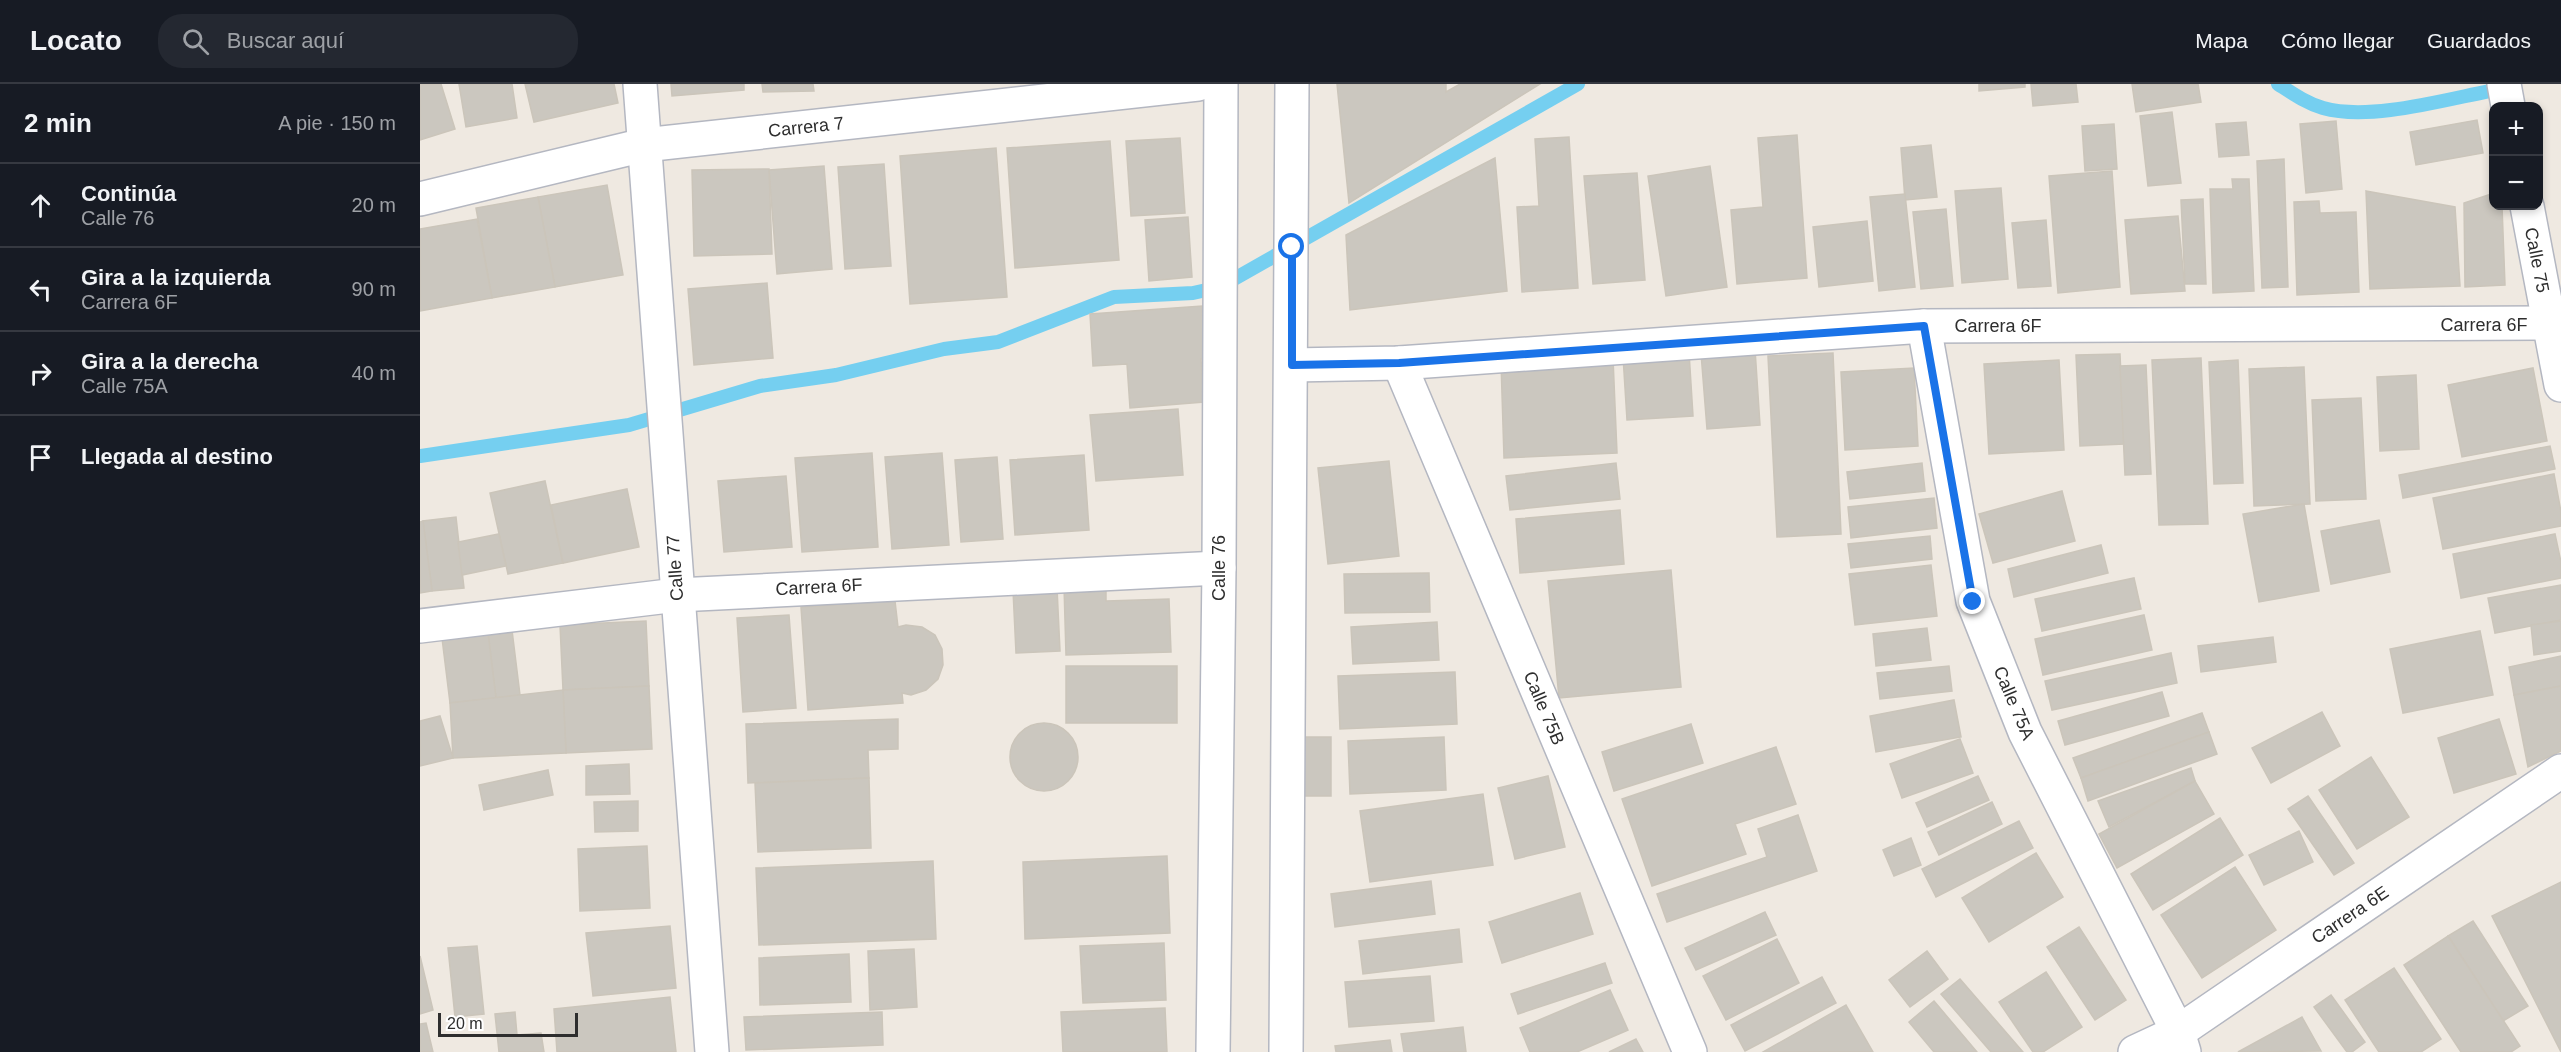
<!DOCTYPE html>
<html lang="es">
<head>
<meta charset="utf-8">
<style>
  body { margin:0; font-family:Helvetica,sans-serif; background:#242831; color:#f1f3f6 }
  .controls { position:absolute; right:18px; top:18px; display:grid; overflow:hidden; border-radius:12px; box-shadow:0 3px 9px #0003 }
  .controls button { width:54px; height:54px; display:grid; place-items:center; padding:0; border:0; border-bottom:2px solid #363941; background:#171b24; color:#f1f3f6; font:30px sans-serif }
  .scale { position:absolute; left:18px; bottom:15px; width:140px; box-sizing:border-box; padding-left:6px; border:3px solid #2e2e2e; border-top:0; font-size:16px; line-height:21px; white-space:nowrap; color:#2e2e2e; -webkit-text-stroke:4px #fff; paint-order:stroke }
  .stop { position:absolute; width:18px; height:18px; margin:-14px; border:4px solid #1a73e8; border-radius:50%; background:#fff }
  .stop.end { background:#1a73e8; border-color:#fff; box-shadow:0 2px 6px #0008 }
  .list { margin:0; padding:0; list-style:none }
  h2 { display:flex; justify-content:space-between; align-items:center; height:78px; margin:0; padding:0 24px; font-size:26px }
  h2 small { font-size:20px; font-weight:400; color:#9ea1a6 }
  .list li { display:grid; grid-template-columns:39px 1fr auto; gap:18px; align-items:center; box-sizing:border-box; height:84px; padding:0 24px; border-top:2px solid #363941 }
  .list b { display:block; font-size:22px; white-space:nowrap }
  .list p { margin:0; font-size:20px; white-space:nowrap; color:#9ea1a6 }
  .list em { font-size:20px; font-style:normal; color:#9ea1a6 }
  .icon { flex:none; width:33px; height:33px; fill:none; stroke:currentColor; stroke-width:2; stroke-linecap:round; stroke-linejoin:round }
  .map { position:relative; flex:none; width:2141px; height:968px; overflow:hidden }
  header { display:flex; align-items:center; gap:36px; box-sizing:border-box; height:84px; padding:0 30px; background:#171b24; border-bottom:2px solid #363941 }
  header strong { font-size:28px }
  nav { display:flex; gap:33px; margin-inline-start:auto; font-size:21px }
  .search { width:420px; height:54px; background:#242831; display:flex; align-items:center; gap:15px; box-sizing:border-box; padding:0 21px; border-radius:24px; color:#9ea1a6; font-size:22px }
  main { display:flex }
  aside { flex:1; background:#171b24 }
  .map>svg:first-child { display:block }
</style>
</head>
<body>
<header>
<strong>Locato</strong>
<div class="search"><svg class="icon" aria-label="search" viewBox="0 0 24 24"><circle cx="10" cy="10" r="6"/><path d="M15 15l6 6"/></svg>Buscar aquí</div>
<nav><a>Mapa</a><a>Cómo llegar</a><a>Guardados</a></nav>
</header>
<main>
<aside>
<h2>2 min<small>A pie · 150 m</small></h2>
<ul class="list">
<li><svg class="icon" aria-label="ahead" viewBox="0 0 24 24"><path d="M12 20V5M6 11l6-6 6 6"/></svg><div><b>Continúa</b><p>Calle 76</p></div><em>20 m</em></li>
<li><svg class="icon" aria-label="left" viewBox="0 0 24 24"><path d="M17 20v-9H6M10 6l-5 5 5 5"/></svg><div><b>Gira a la izquierda</b><p>Carrera 6F</p></div><em>90 m</em></li>
<li><svg class="icon" aria-label="right" viewBox="0 0 24 24"><path d="M7 20v-9h11M14 6l5 5-5 5"/></svg><div><b>Gira a la derecha</b><p>Calle 75A</p></div><em>40 m</em></li>
<li><svg class="icon" aria-label="arrive" viewBox="0 0 24 24"><path d="M6 21V4h12l-3 4 3 4H6"/></svg><div><b>Llegada al destino</b></div></li>
</ul>
</aside>
<div class="map">
<svg width="2141" height="968" viewBox="0 0 2141 968">
  <rect width="100%" height="100%" fill="#efe9e1"/>
  <g fill="none" stroke-linecap="round" stroke-linejoin="round">
    <g stroke="#75cff0" stroke-width="14">
      <path d="M 1858,0 C 1872,9 1886,19 1903,24 C 1953,38 2033,13 2085,4"/>
      <path d="M 0,372 L 209,341 L 340,302 L 416,291 L 524,265 L 578,258 L 694,213 L 773,209 L 800,203 L 1158,0"/>
    </g>
  </g>
  <g fill="#cbc7bf" stroke="#cbc5ba" stroke-width="1.5">
    <path d="M 0,0 L 21,0 L 35,45 L 0,56 Z"/>
    <path d="M 39,0 L 92,0 L 97,34 L 46,43 Z"/>
    <path d="M 105,0 L 194,0 L 198,19 L 114,38 Z"/>
    <path d="M 251,0 L 324,0 L 324,6 L 252,12 Z"/>
    <path d="M 342,0 L 393,0 L 394,7 L 343,8 Z"/>
    <path d="M 917,0 L 1026,0 L 1026,8 L 1040,0 L 1120,0 L 929,119 Z"/>
    <path d="M 1559,0 L 1605,0 L 1605,3 L 1559,7 Z"/>
    <path d="M 1611,0 L 1656,0 L 1658,18 L 1613,22 Z"/>
    <path d="M 1712,0 L 1778,0 L 1781,18 L 1716,28 Z"/>
    <path d="M 1752,28 L 1761,99 L 1728,102 L 1720,32 Z"/>
    <path d="M 2057,36 L 2063,69 L 1996,81 L 1990,48 Z"/>
    <path d="M 1916,37 L 1922,105 L 1886,109 L 1880,40 Z"/>
    <path d="M 1826,38 L 1829,71 L 1799,73 L 1796,40 Z"/>
    <path d="M 1694,40 L 1697,85 L 1665,87 L 1662,42 Z"/>
    <path d="M 1377,51 L 1387,194 L 1317,200 L 1311,126 L 1343,123 L 1338,54 Z"/>
    <path d="M 1149,53 L 1158,204 L 1102,208 L 1097,123 L 1119,122 L 1115,55 Z"/>
    <path d="M 760,54 L 765,129 L 711,132 L 706,57 Z"/>
    <path d="M 690,57 L 699,176 L 595,184 L 587,64 Z"/>
    <path d="M 1511,61 L 1517,113 L 1485,116 L 1481,64 Z"/>
    <path d="M 576,64 L 587,213 L 490,220 L 480,72 Z"/>
    <path d="M 1075,74 L 1087,207 L 930,226 L 926,151 Z"/>
    <path d="M 1864,75 L 1868,203 L 1842,204 L 1837,77 Z"/>
    <path d="M 464,80 L 471,182 L 425,185 L 418,83 Z"/>
    <path d="M 404,82 L 412,185 L 357,190 L 349,86 Z"/>
    <path d="M 1290,82 L 1307,203 L 1246,212 L 1228,92 Z"/>
    <path d="M 349,85 L 352,170 L 274,172 L 272,86 Z"/>
    <path d="M 1692,87 L 1700,203 L 1638,209 L 1629,92 Z"/>
    <path d="M 1217,89 L 1225,196 L 1173,200 L 1164,92 Z"/>
    <path d="M 1812,95 L 1829,95 L 1834,207 L 1793,209 L 1790,105 L 1813,105 Z"/>
    <path d="M 187,101 L 203,191 L 135,203 L 118,113 Z"/>
    <path d="M 1581,104 L 1588,195 L 1542,199 L 1535,107 Z"/>
    <path d="M 1946,107 L 2035,123 L 2040,202 L 1950,205 Z"/>
    <path d="M 2074,109 L 2074,122 L 2082,122 L 2085,201 L 2045,203 L 2044,119 Z"/>
    <path d="M 1485,110 L 1495,203 L 1459,207 L 1450,113 Z"/>
    <path d="M 118,113 L 135,203 L 72,214 L 56,124 Z"/>
    <path d="M 1783,115 L 1786,200 L 1765,200 L 1761,116 Z"/>
    <path d="M 1899,117 L 1900,129 L 1936,128 L 1939,208 L 1877,211 L 1874,118 Z"/>
    <path d="M 1526,125 L 1533,202 L 1501,205 L 1493,128 Z"/>
    <path d="M 1758,132 L 1765,207 L 1711,210 L 1705,136 Z"/>
    <path d="M 768,133 L 772,193 L 729,197 L 725,136 Z"/>
    <path d="M 57,135 L 72,214 L 0,227 L 0,145 Z"/>
    <path d="M 1626,136 L 1631,202 L 1598,204 L 1592,139 Z"/>
    <path d="M 1447,137 L 1453,197 L 1399,203 L 1393,143 Z"/>
    <path d="M 347,199 L 353,274 L 274,281 L 268,205 Z"/>
    <path d="M 782,222 L 786,275 L 781,275 L 784,318 L 710,324 L 707,280 L 673,282 L 670,230 Z"/>
    <path d="M 1335,265 L 1340,341 L 1287,345 L 1281,269 Z"/>
    <path d="M 1269,268 L 1273,332 L 1207,336 L 1203,272 Z"/>
    <path d="M 1413,269 L 1421,450 L 1357,453 L 1348,272 Z"/>
    <path d="M 1700,270 L 1704,360 L 1660,362 L 1656,271 Z"/>
    <path d="M 1193,274 L 1197,369 L 1084,374 L 1081,278 Z"/>
    <path d="M 1781,274 L 1788,440 L 1739,441 L 1732,276 Z"/>
    <path d="M 1639,276 L 1644,366 L 1569,370 L 1564,280 Z"/>
    <path d="M 1818,276 L 1823,399 L 1794,400 L 1789,278 Z"/>
    <path d="M 1726,281 L 1731,390 L 1705,391 L 1700,282 Z"/>
    <path d="M 1884,283 L 1890,420 L 1834,422 L 1829,285 Z"/>
    <path d="M 1494,284 L 1498,362 L 1425,366 L 1421,288 Z"/>
    <path d="M 2113,284 L 2127,357 L 2042,373 L 2028,301 Z"/>
    <path d="M 1996,291 L 1999,365 L 1960,367 L 1957,293 Z"/>
    <path d="M 1941,314 L 1946,415 L 1896,417 L 1892,316 Z"/>
    <path d="M 758,325 L 763,391 L 676,397 L 670,331 Z"/>
    <path d="M 2130,362 L 2135,385 L 1983,414 L 1979,391 Z"/>
    <path d="M 452,369 L 458,463 L 382,468 L 375,374 Z"/>
    <path d="M 522,369 L 529,461 L 472,465 L 465,373 Z"/>
    <path d="M 664,371 L 669,446 L 595,451 L 590,376 Z"/>
    <path d="M 577,373 L 583,455 L 541,458 L 535,376 Z"/>
    <path d="M 969,377 L 979,472 L 908,480 L 898,384 Z"/>
    <path d="M 1196,379 L 1200,415 L 1090,426 L 1086,392 Z"/>
    <path d="M 1502,379 L 1505,407 L 1430,415 L 1427,388 Z"/>
    <path d="M 2134,390 L 2141,428 L 2141,442 L 2023,465 L 2013,414 Z"/>
    <path d="M 366,392 L 372,463 L 304,468 L 298,397 Z"/>
    <path d="M 125,397 L 143,479 L 88,490 L 70,409 Z"/>
    <path d="M 207,405 L 219,463 L 143,479 L 131,421 Z"/>
    <path d="M 1642,407 L 1655,457 L 1573,479 L 1559,430 Z"/>
    <path d="M 1514,414 L 1517,444 L 1431,454 L 1428,423 Z"/>
    <path d="M 1884,420 L 1899,507 L 1839,518 L 1823,430 Z"/>
    <path d="M 1200,426 L 1204,480 L 1100,489 L 1096,435 Z"/>
    <path d="M 36,433 L 44,504 L 12,507 L 3,437 Z"/>
    <path d="M 1959,436 L 1970,488 L 1911,500 L 1901,447 Z"/>
    <path d="M 3,437 L 12,507 L 0,509 L 0,438 Z"/>
    <path d="M 79,450 L 86,482 L 42,491 L 38,458 Z"/>
    <path d="M 2135,450 L 2141,478 L 2141,494 L 2041,514 L 2033,470 Z"/>
    <path d="M 1510,452 L 1512,475 L 1431,484 L 1428,460 Z"/>
    <path d="M 1681,461 L 1688,489 L 1594,513 L 1588,485 Z"/>
    <path d="M 1511,481 L 1517,532 L 1435,541 L 1429,490 Z"/>
    <path d="M 1251,486 L 1261,603 L 1139,614 L 1128,497 Z"/>
    <path d="M 1009,489 L 1010,528 L 925,529 L 924,490 Z"/>
    <path d="M 1714,494 L 1721,525 L 1622,547 L 1615,515 Z"/>
    <path d="M 686,501 L 686,517 L 749,515 L 751,568 L 646,571 L 644,502 Z"/>
    <path d="M 2141,501 L 2141,536 L 2075,549 L 2068,514 Z"/>
    <path d="M 637,504 L 640,567 L 596,569 L 593,506 Z"/>
    <path d="M 475,517 L 478,543 L 486,541 L 502,543 L 515,551 L 522,565 L 523,581 L 518,595 L 506,606 L 491,611 L 482,609 L 483,619 L 388,626 L 381,523 Z"/>
    <path d="M 369,531 L 376,624 L 323,628 L 317,534 Z"/>
    <path d="M 1724,531 L 1732,566 L 1623,591 L 1615,555 Z"/>
    <path d="M 226,537 L 229,602 L 143,606 L 140,541 Z"/>
    <path d="M 2141,537 L 2141,567 L 2114,571 L 2111,541 Z"/>
    <path d="M 91,538 L 100,611 L 76,614 L 67,541 Z"/>
    <path d="M 1017,538 L 1019,576 L 933,580 L 931,543 Z"/>
    <path d="M 67,541 L 76,614 L 30,619 L 21,546 Z"/>
    <path d="M 1507,544 L 1511,576 L 1456,582 L 1453,550 Z"/>
    <path d="M 2060,547 L 2073,611 L 1983,629 L 1970,565 Z"/>
    <path d="M 1853,553 L 1856,578 L 1781,588 L 1778,562 Z"/>
    <path d="M 1751,569 L 1757,599 L 1632,626 L 1625,597 Z"/>
    <path d="M 2141,572 L 2141,602 L 2094,611 L 2089,583 Z"/>
    <rect x="646" y="582" width="111" height="57"/>
    <path d="M 1529,582 L 1532,607 L 1460,615 L 1457,589 Z"/>
    <path d="M 1035,588 L 1037,640 L 920,645 L 918,592 Z"/>
    <path d="M 229,602 L 232,665 L 146,669 L 143,606 Z"/>
    <path d="M 2141,602 L 2141,667 L 2108,683 L 2094,611 Z"/>
    <path d="M 143,606 L 146,669 L 33,674 L 30,619 Z"/>
    <path d="M 1742,608 L 1749,632 L 1645,661 L 1638,637 Z"/>
    <path d="M 1534,616 L 1541,653 L 1456,668 L 1450,632 Z"/>
    <path d="M 1902,628 L 1920,662 L 1851,699 L 1832,664 Z"/>
    <path d="M 1782,629 L 1789,648 L 1661,694 L 1653,674 Z"/>
    <path d="M 20,632 L 33,674 L 0,682 L 0,637 Z"/>
    <path d="M 478,635 L 478,665 L 448,666 L 449,694 L 328,699 L 326,640 Z"/>
    <path d="M 2079,635 L 2096,690 L 2034,709 L 2018,654 Z"/>
    <circle cx="624" cy="673" r="34"/>
    <path d="M 1271,640 L 1283,679 L 1194,707 L 1182,668 Z"/>
    <path d="M 1789,648 L 1797,670 L 1668,717 L 1661,694 Z"/>
    <rect x="882" y="653" width="29" height="59"/>
    <path d="M 1024,653 L 1026,706 L 930,710 L 928,657 Z"/>
    <path d="M 1540,655 L 1553,689 L 1482,714 L 1470,680 Z"/>
    <path d="M 1356,663 L 1376,720 L 1315,740 L 1326,770 L 1232,802 L 1202,715 Z"/>
    <path d="M 1951,673 L 1989,733 L 1937,765 L 1899,706 Z"/>
    <path d="M 209,680 L 210,710 L 166,711 L 166,682 Z"/>
    <path d="M 1771,684 L 1775,697 L 1689,743 L 1678,717 Z"/>
    <path d="M 128,686 L 133,711 L 64,726 L 59,701 Z"/>
    <path d="M 1128,692 L 1145,763 L 1095,775 L 1078,704 Z"/>
    <path d="M 1558,692 L 1569,716 L 1507,743 L 1496,719 Z"/>
    <path d="M 449,694 L 451,764 L 338,768 L 335,699 Z"/>
    <path d="M 1775,697 L 1794,730 L 1697,784 L 1679,750 Z"/>
    <path d="M 1063,710 L 1073,781 L 950,798 L 940,727 Z"/>
    <path d="M 1888,712 L 1934,779 L 1914,791 L 1868,725 Z"/>
    <path d="M 218,717 L 218,747 L 175,748 L 174,718 Z"/>
    <path d="M 1572,718 L 1582,740 L 1519,771 L 1508,748 Z"/>
    <path d="M 1378,731 L 1397,787 L 1247,838 L 1237,810 L 1347,773 L 1338,745 Z"/>
    <path d="M 1800,734 L 1823,771 L 1733,826 L 1711,790 Z"/>
    <path d="M 1599,737 L 1613,764 L 1516,813 L 1502,785 Z"/>
    <path d="M 1879,747 L 1893,778 L 1844,801 L 1829,771 Z"/>
    <path d="M 1491,754 L 1501,781 L 1474,792 L 1463,766 Z"/>
    <path d="M 227,762 L 230,824 L 160,827 L 158,765 Z"/>
    <path d="M 1616,769 L 1643,813 L 1569,858 L 1542,814 Z"/>
    <path d="M 747,772 L 750,849 L 605,855 L 603,778 Z"/>
    <path d="M 513,777 L 516,855 L 339,861 L 336,784 Z"/>
    <path d="M 1815,783 L 1856,846 L 1782,894 L 1741,831 Z"/>
    <path d="M 1011,797 L 1015,830 L 915,843 L 911,810 Z"/>
    <path d="M 2141,798 L 2141,968 L 2072,832 Z"/>
    <path d="M 1160,809 L 1173,850 L 1082,879 L 1069,838 Z"/>
    <path d="M 1345,828 L 1356,851 L 1276,886 L 1265,864 Z"/>
    <path d="M 2053,837 L 2108,922 L 2083,937 L 2028,852 Z"/>
    <path d="M 250,842 L 256,904 L 173,912 L 166,849 Z"/>
    <path d="M 1659,843 L 1706,916 L 1675,936 L 1627,863 Z"/>
    <path d="M 1039,845 L 1042,878 L 943,890 L 939,857 Z"/>
    <path d="M 2028,852 L 2100,962 L 2091,968 L 2041,968 L 1984,881 Z"/>
    <path d="M 1357,855 L 1379,899 L 1306,936 L 1283,892 Z"/>
    <path d="M 744,859 L 746,916 L 663,919 L 660,862 Z"/>
    <path d="M 57,862 L 64,930 L 35,933 L 28,864 Z"/>
    <path d="M 494,865 L 497,923 L 450,926 L 448,867 Z"/>
    <path d="M 1507,867 L 1528,895 L 1490,923 L 1469,896 Z"/>
    <path d="M 429,870 L 431,918 L 340,921 L 339,874 Z"/>
    <path d="M 0,872 L 13,926 L 0,930 Z"/>
    <path d="M 1185,879 L 1192,899 L 1098,930 L 1091,910 Z"/>
    <path d="M 1974,884 L 2021,955 L 2001,968 L 1959,968 L 1925,916 Z"/>
    <path d="M 1626,888 L 1662,943 L 1623,968 L 1613,968 L 1579,918 Z"/>
    <path d="M 1010,892 L 1014,937 L 929,943 L 925,898 Z"/>
    <path d="M 1402,893 L 1416,919 L 1325,967 L 1311,941 Z"/>
    <path d="M 1540,895 L 1603,968 L 1571,968 L 1521,910 Z"/>
    <path d="M 1190,906 L 1208,946 L 1157,968 L 1110,968 L 1100,944 Z"/>
    <path d="M 1911,911 L 1945,958 L 1932,968 L 1927,968 L 1894,923 Z"/>
    <path d="M 250,913 L 256,968 L 137,968 L 134,925 Z"/>
    <path d="M 1514,917 L 1557,968 L 1514,968 L 1489,938 Z"/>
    <path d="M 1426,921 L 1453,968 L 1343,968 Z"/>
    <path d="M 745,924 L 747,968 L 643,968 L 641,928 Z"/>
    <path d="M 95,928 L 97,951 L 121,949 L 124,968 L 79,968 L 75,930 Z"/>
    <path d="M 462,928 L 463,961 L 326,966 L 324,933 Z"/>
    <path d="M 1882,933 L 1901,967 L 1818,968 Z"/>
    <path d="M 6,939 L 13,968 L 0,968 L 0,940 Z"/>
    <path d="M 1043,943 L 1046,968 L 984,968 L 981,950 Z"/>
    <path d="M 1216,955 L 1223,968 L 1189,968 Z"/>
    <path d="M 970,956 L 972,968 L 916,968 L 915,962 Z"/>
  </g>
  <g fill="none" stroke-linecap="round" stroke-linejoin="round">
    <g stroke="#b4b7c1" stroke-width="36">
      <g id="minor">
        <path d="M 220,0 L 292,968"/>
        <path d="M 2084,0 L 2088,22"/>
        <path d="M 0,115 L 224,61 L 778,0"/>
        <path d="M 2107,122 L 2141,301"/>
        <path d="M 1504,242 L 1553,517 L 1605,648 L 1758,948 L 1764,968"/>
        <path d="M 979,279 L 1270,968"/>
        <path d="M 872,281 L 979,279 L 1504,242 L 2141,239"/>
        <path d="M 0,542 L 257,511 L 799,484"/>
        <path d="M 1715,968 L 1758,948 L 2141,687"/>
      </g>
    </g>
    <g stroke="#b4b7c1" stroke-width="36">
      <g id="tertiary">
        <path d="M 793,968 L 799,484 L 801,0"/>
        <path d="M 866,968 L 872,0"/>
      </g>
    </g>
    <use href="#minor" stroke="#fff" stroke-width="33"/>
    <use href="#tertiary" stroke="#fff" stroke-width="33"/>
  </g>
  <g fill="none" stroke-linecap="round" stroke-linejoin="round">
    <path stroke="#1a73e8" stroke-width="8" d="M 872,163 L 872,281 L 979,279 L 1504,242 L 1553,518"/>
  </g>
  <g text-anchor="middle" stroke-width="6" stroke-linejoin="round" paint-order="stroke">
    <g font-size="18" fill="#2e2e2e" stroke="#fff">
      <text transform="translate(386 43) rotate(-6)" y="6">Carrera 7</text>
      <text transform="translate(2117 176) rotate(79)" y="6">Calle 75</text>
      <text x="2064" y="247">Carrera 6F</text>
      <text x="1578" y="248">Carrera 6F</text>
      <text transform="translate(255 484) rotate(-94)" y="6">Calle 77</text>
      <text transform="translate(799 484) rotate(-90)" y="6">Calle 76</text>
      <text transform="translate(399 503) rotate(-3)" y="6">Carrera 6F</text>
      <text transform="translate(1594 619) rotate(67)" y="6">Calle 75A</text>
      <text transform="translate(1124 624) rotate(67)" y="6">Calle 75B</text>
      <text transform="translate(1930 831) rotate(-34)" y="6">Carrera 6E</text>
    </g>
  </g>
</svg>
<div class="controls">
<button>+</button>
<button>−</button>
</div>
<div class="scale">20 m</div>
<div class="stop" style="left:872px;top:163px"></div>
<div class="stop end" style="left:1553px;top:518px"></div>
</div>
</main>
</body>
</html>
